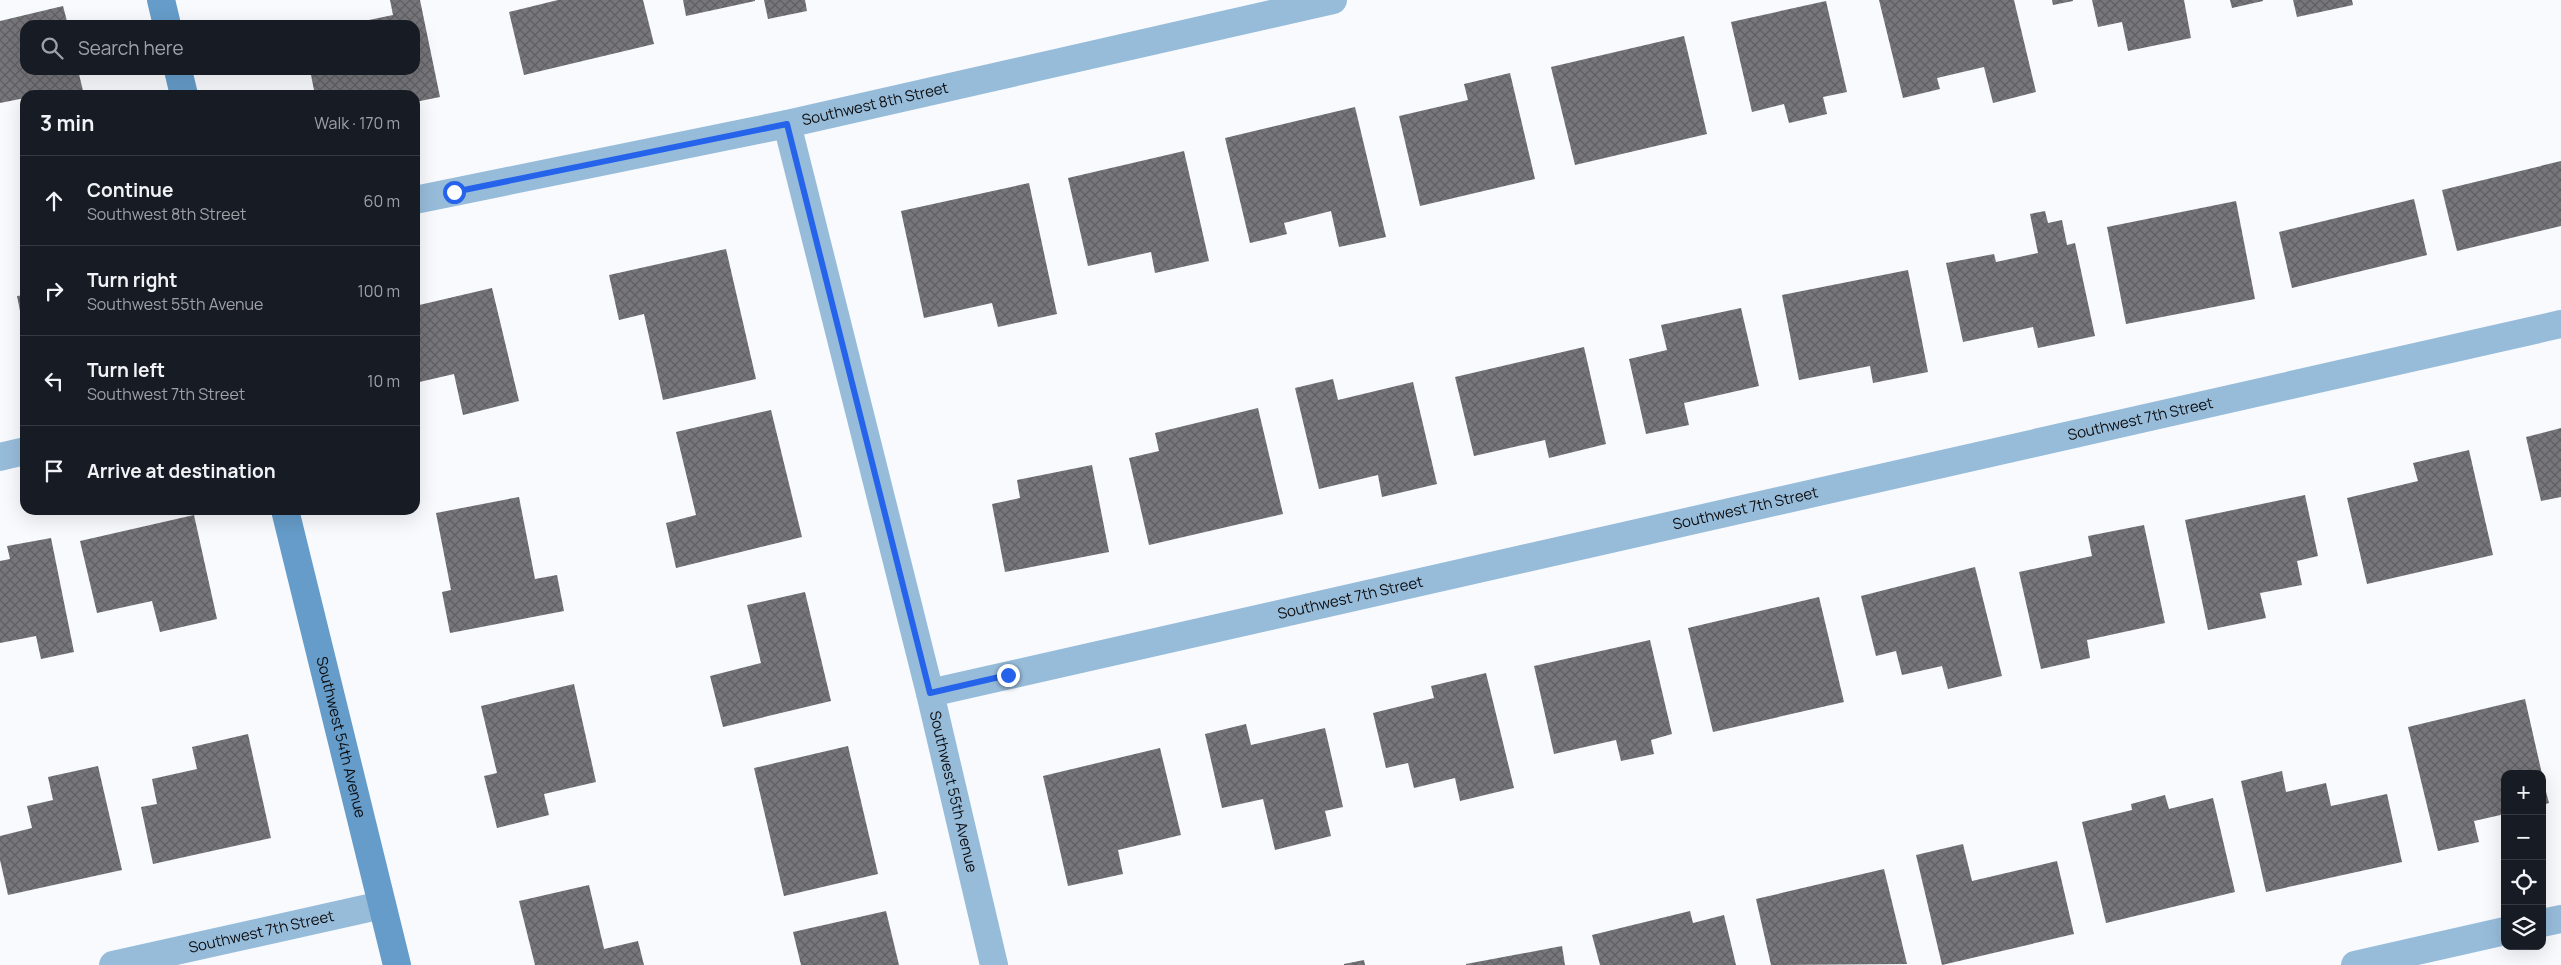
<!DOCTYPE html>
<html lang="en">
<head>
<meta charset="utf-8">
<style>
  body { margin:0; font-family:Manrope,sans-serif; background:#20242c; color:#f1f3f6 }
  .controls { position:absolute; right:15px; bottom:15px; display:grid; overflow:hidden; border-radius:10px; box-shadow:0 5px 20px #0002 }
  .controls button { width:45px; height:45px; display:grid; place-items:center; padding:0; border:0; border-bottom:1px solid #363941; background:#171b24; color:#f1f3f6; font:25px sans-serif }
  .stop { position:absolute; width:15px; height:15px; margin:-11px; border:4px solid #2563eb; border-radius:50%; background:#fff }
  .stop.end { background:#2563eb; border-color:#fff; box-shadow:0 1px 5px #0008 }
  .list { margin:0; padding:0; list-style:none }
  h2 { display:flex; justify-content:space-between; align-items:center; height:65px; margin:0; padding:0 20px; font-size:21px }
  h2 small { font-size:16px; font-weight:400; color:#9ea1a6 }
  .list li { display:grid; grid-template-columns:32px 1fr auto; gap:15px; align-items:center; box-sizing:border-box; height:90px; padding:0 20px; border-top:1px solid #363941 }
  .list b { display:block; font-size:19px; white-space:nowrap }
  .list p { margin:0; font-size:16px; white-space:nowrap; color:#9ea1a6 }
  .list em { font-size:16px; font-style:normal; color:#9ea1a6 }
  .icon { flex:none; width:28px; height:28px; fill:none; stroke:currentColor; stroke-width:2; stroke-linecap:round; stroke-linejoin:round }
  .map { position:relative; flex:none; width:2561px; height:965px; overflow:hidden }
  .search { position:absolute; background:#171b24; box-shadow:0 5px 20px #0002; left:20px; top:20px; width:400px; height:55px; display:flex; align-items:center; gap:12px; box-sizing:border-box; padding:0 18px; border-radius:15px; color:#9ea1a6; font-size:19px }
  .panel { position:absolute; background:#171b24; box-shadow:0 5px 20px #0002; left:20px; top:90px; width:400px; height:425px; border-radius:15px }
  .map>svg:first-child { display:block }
</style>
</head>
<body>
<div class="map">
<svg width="2561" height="965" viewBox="0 0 2561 965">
  <defs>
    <pattern id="building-cross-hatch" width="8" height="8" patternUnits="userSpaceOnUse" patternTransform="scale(1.25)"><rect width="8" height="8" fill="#77767b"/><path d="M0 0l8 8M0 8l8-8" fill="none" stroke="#605f63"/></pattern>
  </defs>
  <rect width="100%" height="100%" fill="#f8fafe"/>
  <g fill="url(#building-cross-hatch)">
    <path d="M 390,0 L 420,0 L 440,97 L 415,102 L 415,95 L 396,93 L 315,95 L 310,70 L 415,70 L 415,25 L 345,25 L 393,15 Z"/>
    <path d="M 558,0 L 643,0 L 654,44 L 524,75 L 509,12 Z"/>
    <path d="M 683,0 L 755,0 L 755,1 L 686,16 Z"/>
    <path d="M 764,0 L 805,0 L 807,11 L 768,19 Z"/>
    <path d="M 1879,0 L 2014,0 L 2036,92 L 1993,103 L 1984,67 L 1937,78 L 1940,89 L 1903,98 Z"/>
    <path d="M 2052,0 L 2073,0 L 2073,1 L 2053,5 Z"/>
    <path d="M 2092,0 L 2184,0 L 2191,38 L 2128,51 L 2122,22 L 2098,27 Z"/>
    <path d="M 2230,0 L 2263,0 L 2263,1 L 2232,8 Z"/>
    <path d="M 2293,0 L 2352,0 L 2353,5 L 2297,17 Z"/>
    <path d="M 1826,1 L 1847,92 L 1823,97 L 1827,114 L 1789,123 L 1784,104 L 1752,112 L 1731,22 Z"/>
    <path d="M 63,6 L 68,25 L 25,25 L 25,70 L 78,70 L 84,95 L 25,95 L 25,98 L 0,103 L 0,21 Z"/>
    <path d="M 1684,36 L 1707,134 L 1575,165 L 1551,67 Z"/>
    <path d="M 1510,73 L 1535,179 L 1420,206 L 1399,116 L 1468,100 L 1464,84 Z"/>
    <path d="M 1355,107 L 1386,237 L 1339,247 L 1331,211 L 1284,223 L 1287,234 L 1250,243 L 1225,138 Z"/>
    <path d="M 1184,151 L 1209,261 L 1155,273 L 1151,252 L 1088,266 L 1068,178 Z"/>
    <path d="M 2561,161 L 2561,226 L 2457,251 L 2442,190 Z"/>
    <path d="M 1029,183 L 1057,314 L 998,327 L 992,303 L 924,318 L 901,211 Z"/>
    <path d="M 2414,199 L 2427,255 L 2292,288 L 2279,232 Z"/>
    <path d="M 2236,201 L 2255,299 L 2126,324 L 2107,227 Z"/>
    <path d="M 2045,211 L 2048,223 L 2062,220 L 2067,245 L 2075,243 L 2095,336 L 2038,348 L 2033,327 L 1963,342 L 1946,263 L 1994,254 L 1996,262 L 2038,253 L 2030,214 Z"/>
    <path d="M 726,249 L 756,379 L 663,400 L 644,314 L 619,320 L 609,275 Z"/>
    <path d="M 1908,270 L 1928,372 L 1873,383 L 1870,366 L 1799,380 L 1782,295 Z"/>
    <path d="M 492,288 L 519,401 L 463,415 L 454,374 L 415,383 L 415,306 Z"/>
    <path d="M 25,295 L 25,331 L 24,331 L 17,296 Z"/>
    <path d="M 1741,308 L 1759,386 L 1684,403 L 1689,425 L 1646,434 L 1629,359 L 1667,350 L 1661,325 Z"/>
    <path d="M 1584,347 L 1606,444 L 1549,458 L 1545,440 L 1474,456 L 1455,377 Z"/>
    <path d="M 1333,379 L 1338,400 L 1413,382 L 1437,484 L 1382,497 L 1378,475 L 1319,489 L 1295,388 Z"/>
    <path d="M 1258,408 L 1283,514 L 1149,545 L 1129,458 L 1159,451 L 1155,433 Z"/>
    <path d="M 771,410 L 802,537 L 676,568 L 666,523 L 696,515 L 676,432 Z"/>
    <path d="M 2561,428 L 2561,497 L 2541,501 L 2526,437 Z"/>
    <path d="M 2469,450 L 2493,555 L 2367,584 L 2347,498 L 2418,481 L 2413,463 Z"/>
    <path d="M 1092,465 L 1109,552 L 1005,572 L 992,504 L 1020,498 L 1017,480 Z"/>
    <path d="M 2305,495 L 2318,556 L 2297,561 L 2302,585 L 2260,593 L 2266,618 L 2208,630 L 2185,520 Z"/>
    <path d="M 519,497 L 535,579 L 557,575 L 564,611 L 450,633 L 442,592 L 451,590 L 436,513 Z"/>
    <path d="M 194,515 L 217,619 L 160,632 L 152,601 L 97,613 L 80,541 Z"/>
    <path d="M 2144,525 L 2165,623 L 2087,640 L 2090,658 L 2041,669 L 2019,572 L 2092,556 L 2088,536 Z"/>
    <path d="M 51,538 L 74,652 L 41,659 L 36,636 L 0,643 L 0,561 L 10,559 L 7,546 Z"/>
    <path d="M 1975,567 L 2002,676 L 1948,689 L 1942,666 L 1902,675 L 1896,651 L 1876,656 L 1861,596 Z"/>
    <path d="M 805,592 L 831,701 L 723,727 L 710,676 L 761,663 L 747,605 Z"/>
    <path d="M 1819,597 L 1844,702 L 1713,732 L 1688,628 Z"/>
    <path d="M 1650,640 L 1672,734 L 1651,740 L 1654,754 L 1621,761 L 1616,740 L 1554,754 L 1534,666 Z"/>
    <path d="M 1486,673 L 1514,788 L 1460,801 L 1455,778 L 1414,788 L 1408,763 L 1386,768 L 1373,713 L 1434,698 L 1431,686 Z"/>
    <path d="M 574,684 L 596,782 L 544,794 L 549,815 L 497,828 L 484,776 L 497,773 L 481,706 Z"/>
    <path d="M 2525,699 L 2542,774 L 2505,774 L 2505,814 L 2474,821 L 2479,842 L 2438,851 L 2408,727 Z"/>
    <path d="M 1246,724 L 1251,745 L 1325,728 L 1343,807 L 1325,811 L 1331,836 L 1275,850 L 1263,799 L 1222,808 L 1205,734 Z"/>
    <path d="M 248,734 L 271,838 L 153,864 L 141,807 L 157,804 L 152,779 L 197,769 L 192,747 Z"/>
    <path d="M 848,746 L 878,874 L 784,896 L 754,768 Z"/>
    <path d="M 1160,748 L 1181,835 L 1118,850 L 1123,874 L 1068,886 L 1043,776 Z"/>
    <path d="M 98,766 L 122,870 L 8,895 L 0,860 L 0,836 L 32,828 L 27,806 L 53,800 L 48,777 Z"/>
    <path d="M 2282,771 L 2286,792 L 2326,783 L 2331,806 L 2387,794 L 2402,862 L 2266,892 L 2241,781 Z"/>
    <path d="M 2542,777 L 2549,803 L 2542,805 Z"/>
    <path d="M 2165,795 L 2169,809 L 2213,798 L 2235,892 L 2106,923 L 2082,822 L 2132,810 L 2131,804 Z"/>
    <path d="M 1963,844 L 1972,881 L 2057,861 L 2074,934 L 1942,965 L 1916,855 Z"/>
    <path d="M 1884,869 L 1907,964 L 1771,965 L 1756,899 Z"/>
    <path d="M 589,885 L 604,949 L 638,941 L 644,965 L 535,965 L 519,901 Z"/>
    <path d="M 886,911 L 899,965 L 801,965 L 793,932 Z"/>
    <path d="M 1690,911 L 1693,923 L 1724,915 L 1736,965 L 1600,965 L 1592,935 Z"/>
    <path d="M 1562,946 L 1565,965 L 1466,965 L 1466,964 Z"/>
    <path d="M 1364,960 L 1365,965 L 1344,965 L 1344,964 Z"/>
  </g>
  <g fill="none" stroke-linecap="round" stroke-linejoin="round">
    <g stroke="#97bcda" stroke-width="28">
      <path id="s1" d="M 787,124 L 930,693 L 994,965"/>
      <path id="s2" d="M 415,200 L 787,124 L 1333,0"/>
      <path d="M 0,457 L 25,451"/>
      <path id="s3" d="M 930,693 L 2561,324"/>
      <path d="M 2542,923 L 2561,919"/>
      <path id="s4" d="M 113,965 L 382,905"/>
      <path d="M 2355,965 L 2505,931"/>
    </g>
    <g stroke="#659cc9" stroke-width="28">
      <path d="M 161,0 L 167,25"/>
      <path d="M 178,70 L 184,95"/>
      <path id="s5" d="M 285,510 L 397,965"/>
    </g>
  </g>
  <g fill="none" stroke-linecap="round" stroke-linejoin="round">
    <path stroke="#2563eb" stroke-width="6" d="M 454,192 L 787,124 L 930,693 L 1008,675"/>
  </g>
  <g text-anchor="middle" stroke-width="4.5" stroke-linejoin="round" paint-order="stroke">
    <g font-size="15" fill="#0c0c0e" stroke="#fff">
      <text dy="5" stroke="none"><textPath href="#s2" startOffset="470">Southwest 8th Street</textPath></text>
      <text dy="5" stroke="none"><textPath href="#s3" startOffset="1241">Southwest 7th Street</textPath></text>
      <text dy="5" stroke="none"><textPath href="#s3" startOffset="836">Southwest 7th Street</textPath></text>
      <text dy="5" stroke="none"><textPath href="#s3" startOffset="431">Southwest 7th Street</textPath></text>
      <text dy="5" stroke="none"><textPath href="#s5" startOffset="234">Southwest 54th Avenue</textPath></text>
      <text dy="5" stroke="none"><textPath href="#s1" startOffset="688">Southwest 55th Avenue</textPath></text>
      <text dy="5" stroke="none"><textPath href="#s4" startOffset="152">Southwest 7th Street</textPath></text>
    </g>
  </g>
</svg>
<div class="controls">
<button>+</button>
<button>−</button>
<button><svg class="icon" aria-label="locate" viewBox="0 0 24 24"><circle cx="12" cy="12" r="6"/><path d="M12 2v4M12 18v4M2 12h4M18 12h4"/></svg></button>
<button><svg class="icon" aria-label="layers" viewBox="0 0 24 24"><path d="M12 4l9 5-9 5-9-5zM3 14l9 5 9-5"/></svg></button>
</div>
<div class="stop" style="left:454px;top:192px"></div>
<div class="stop end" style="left:1008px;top:675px"></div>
<div class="search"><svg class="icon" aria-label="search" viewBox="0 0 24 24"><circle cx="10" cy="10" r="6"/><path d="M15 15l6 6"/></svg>Search here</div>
<section class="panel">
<h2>3 min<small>Walk · 170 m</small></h2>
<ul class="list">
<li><svg class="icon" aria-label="ahead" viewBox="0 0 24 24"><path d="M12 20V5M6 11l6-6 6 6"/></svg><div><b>Continue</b><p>Southwest 8th Street</p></div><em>60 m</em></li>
<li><svg class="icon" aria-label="right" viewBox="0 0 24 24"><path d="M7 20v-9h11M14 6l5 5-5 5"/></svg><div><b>Turn right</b><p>Southwest 55th Avenue</p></div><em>100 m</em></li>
<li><svg class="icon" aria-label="left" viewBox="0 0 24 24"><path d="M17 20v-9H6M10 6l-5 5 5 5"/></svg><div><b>Turn left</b><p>Southwest 7th Street</p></div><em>10 m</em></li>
<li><svg class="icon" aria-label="arrive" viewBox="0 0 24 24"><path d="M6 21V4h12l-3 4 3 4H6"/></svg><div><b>Arrive at destination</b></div></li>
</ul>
</section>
</div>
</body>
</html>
